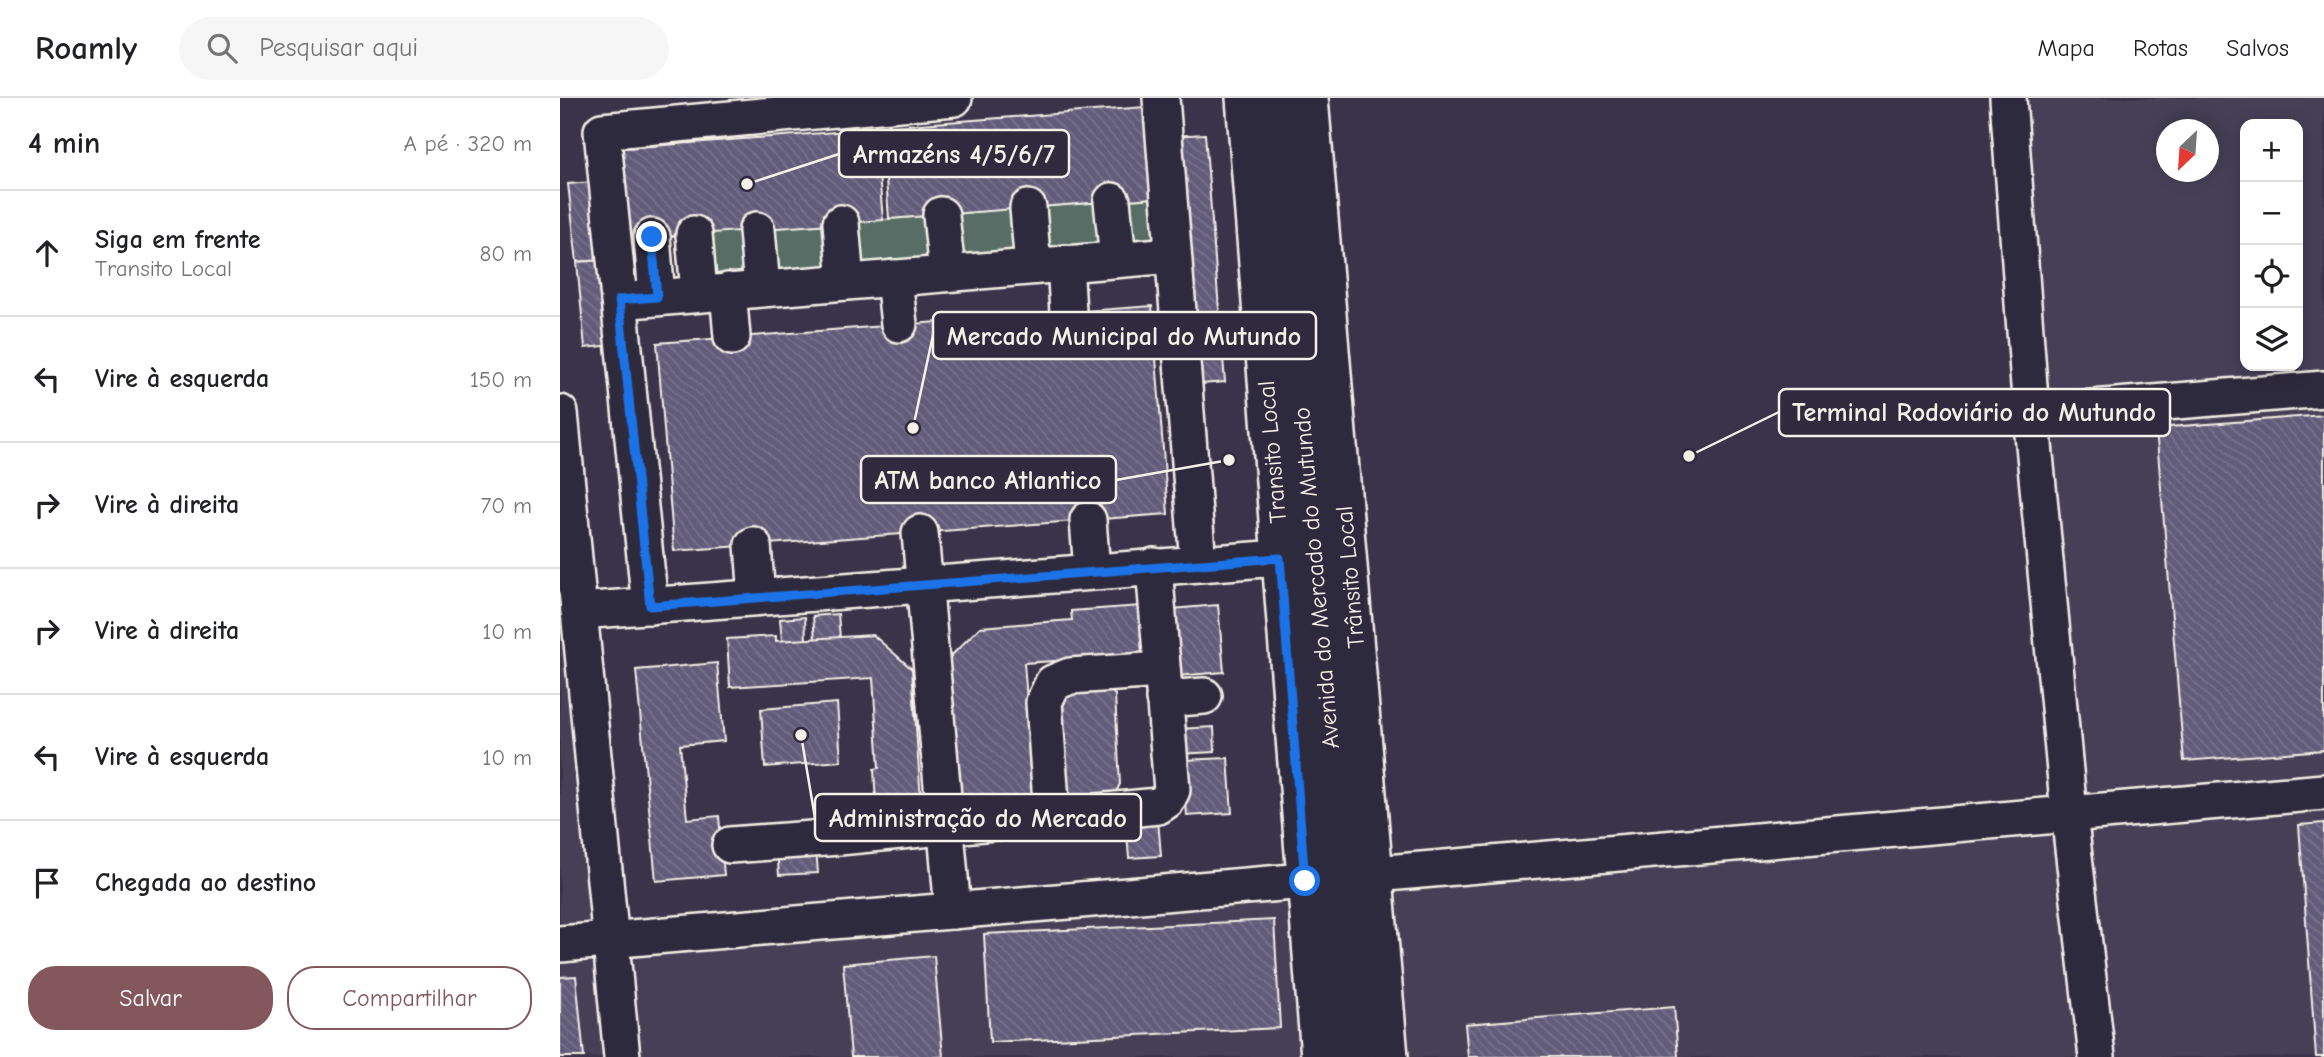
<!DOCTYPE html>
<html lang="pt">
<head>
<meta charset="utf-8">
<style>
  body { margin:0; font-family:"Comic Neue",sans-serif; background:#f6f6f6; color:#202124 }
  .controls { position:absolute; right:21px; top:21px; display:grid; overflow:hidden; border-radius:14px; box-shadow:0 4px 18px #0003 }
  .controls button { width:63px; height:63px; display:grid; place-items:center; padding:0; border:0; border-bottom:2px solid #e0e0e0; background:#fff; color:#202124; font:35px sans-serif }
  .compass { position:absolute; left:1596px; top:21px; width:63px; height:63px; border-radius:50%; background:#fff; box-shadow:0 4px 18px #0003; rotate:205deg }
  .stop { position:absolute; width:21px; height:21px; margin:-16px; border:5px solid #1a73e8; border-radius:50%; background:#fff }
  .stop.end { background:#1a73e8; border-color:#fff; box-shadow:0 2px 7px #0008 }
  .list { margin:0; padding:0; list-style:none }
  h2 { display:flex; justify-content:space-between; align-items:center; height:91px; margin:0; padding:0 28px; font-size:30px }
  h2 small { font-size:23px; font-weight:400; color:#757577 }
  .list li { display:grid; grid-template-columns:46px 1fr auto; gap:21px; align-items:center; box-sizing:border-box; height:126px; padding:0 28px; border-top:2px solid #e0e0e0 }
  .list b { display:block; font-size:26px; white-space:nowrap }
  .list p { margin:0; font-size:23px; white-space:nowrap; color:#757577 }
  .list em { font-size:23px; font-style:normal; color:#757577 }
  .actions { display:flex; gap:14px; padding:21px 28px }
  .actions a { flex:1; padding:16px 0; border:2px solid #84575d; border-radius:28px; text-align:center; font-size:24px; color:#84575d }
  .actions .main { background:#84575d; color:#fff }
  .icon { flex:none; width:38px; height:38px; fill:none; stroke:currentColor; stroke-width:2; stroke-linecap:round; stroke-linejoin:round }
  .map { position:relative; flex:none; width:1764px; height:959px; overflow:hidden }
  header { display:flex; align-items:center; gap:42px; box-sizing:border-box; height:98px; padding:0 35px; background:#fff; border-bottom:2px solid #e0e0e0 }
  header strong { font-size:33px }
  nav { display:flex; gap:38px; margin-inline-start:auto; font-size:24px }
  .search { width:490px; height:63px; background:#f6f6f6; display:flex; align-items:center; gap:18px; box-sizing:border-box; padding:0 24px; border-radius:38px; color:#757577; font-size:26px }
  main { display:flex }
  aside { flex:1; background:#fff }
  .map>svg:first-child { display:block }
</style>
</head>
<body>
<header>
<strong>Roamly</strong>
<div class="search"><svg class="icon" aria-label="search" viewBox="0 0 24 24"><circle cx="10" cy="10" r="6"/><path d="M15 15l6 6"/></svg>Pesquisar aqui</div>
<nav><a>Mapa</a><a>Rotas</a><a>Salvos</a></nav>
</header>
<main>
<aside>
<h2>4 min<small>A pé · 320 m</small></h2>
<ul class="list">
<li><svg class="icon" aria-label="ahead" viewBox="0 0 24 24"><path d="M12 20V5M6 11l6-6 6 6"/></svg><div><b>Siga em frente</b><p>Transito Local</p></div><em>80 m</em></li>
<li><svg class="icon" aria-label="left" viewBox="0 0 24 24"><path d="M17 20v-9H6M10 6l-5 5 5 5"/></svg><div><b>Vire à esquerda</b></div><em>150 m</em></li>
<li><svg class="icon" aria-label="right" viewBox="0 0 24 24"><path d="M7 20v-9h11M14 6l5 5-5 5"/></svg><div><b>Vire à direita</b></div><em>70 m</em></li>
<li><svg class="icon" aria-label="right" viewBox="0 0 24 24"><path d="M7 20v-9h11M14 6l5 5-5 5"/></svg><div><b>Vire à direita</b></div><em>10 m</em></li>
<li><svg class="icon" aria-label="left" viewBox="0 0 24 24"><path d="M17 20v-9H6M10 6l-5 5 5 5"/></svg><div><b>Vire à esquerda</b></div><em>10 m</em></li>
<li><svg class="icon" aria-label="arrive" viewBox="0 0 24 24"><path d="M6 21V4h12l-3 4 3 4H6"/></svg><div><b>Chegada ao destino</b></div></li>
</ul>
<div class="actions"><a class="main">Salvar</a><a>Compartilhar</a></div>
</aside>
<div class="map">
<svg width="1764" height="959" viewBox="0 0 1764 959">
  <defs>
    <pattern id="building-back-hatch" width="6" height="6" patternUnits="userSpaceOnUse" patternTransform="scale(1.75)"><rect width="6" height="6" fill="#615b79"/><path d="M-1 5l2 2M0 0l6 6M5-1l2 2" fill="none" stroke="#78738c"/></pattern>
  </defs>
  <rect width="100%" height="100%" fill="#393449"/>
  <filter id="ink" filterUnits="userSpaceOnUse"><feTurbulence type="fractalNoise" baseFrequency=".0143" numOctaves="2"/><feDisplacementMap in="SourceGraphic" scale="14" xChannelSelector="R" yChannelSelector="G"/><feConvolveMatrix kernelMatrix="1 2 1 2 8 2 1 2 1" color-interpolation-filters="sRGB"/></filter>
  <g filter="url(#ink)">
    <g fill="#454057" fill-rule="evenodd">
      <path d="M 1448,0 L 1764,0 L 1764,959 L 830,959 L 833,773 L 1509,715 ZM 1685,26 L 1738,26 L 1738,268 L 1685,268 ZM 1606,32 L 1648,32 L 1648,74 L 1606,74 Z"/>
      <path d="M 0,313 L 52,842 L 745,783 L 757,959 L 0,959 Z"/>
    </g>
    <g fill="#596d66" stroke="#a6afa7" stroke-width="2">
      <path d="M 593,100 L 596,143 L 571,145 L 567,102 Z"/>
      <path d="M 538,104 L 542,148 L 485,153 L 481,109 Z"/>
      <path d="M 453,110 L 456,154 L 399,159 L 395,116 Z"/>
      <path d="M 368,118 L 372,162 L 299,168 L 295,124 Z"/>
      <path d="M 267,126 L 271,170 L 213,175 L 209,130 Z"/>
      <path d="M 183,132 L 186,176 L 146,179 L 142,135 Z"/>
    </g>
    <g fill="url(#building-back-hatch)" stroke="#f4f1e8" stroke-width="2">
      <path d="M 585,9 L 593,100 L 329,121 L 322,29 Z"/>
      <path d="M 315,31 L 323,122 L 60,142 L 52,51 Z"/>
      <path d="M 645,36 L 660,224 L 627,227 L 612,38 Z"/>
      <path d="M 32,84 L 40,162 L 17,164 L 8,86 Z"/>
      <path d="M 45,162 L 53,247 L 25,250 L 17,164 Z"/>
      <path d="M 592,208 L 608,416 L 114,453 L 97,245 Z"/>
      <path d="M 660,224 L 665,284 L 629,287 L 624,227 Z"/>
      <path d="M 1764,317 L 1764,652 L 1624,663 L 1596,330 Z"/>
      <path d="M 658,507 L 664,574 L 617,578 L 612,511 Z"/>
      <path d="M 581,508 L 584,557 L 464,565 L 475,700 L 399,706 L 388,561 L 420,529 L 512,522 L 511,513 Z"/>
      <path d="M 278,516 L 280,540 L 255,541 L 253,518 Z"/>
      <path d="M 245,519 L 246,542 L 222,543 L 220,521 Z"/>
      <path d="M 313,537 L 352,571 L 361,703 L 316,706 L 314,671 L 319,670 L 313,580 L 170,589 L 167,541 L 216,538 L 216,543 Z"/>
      <path d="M 157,565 L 164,643 L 120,647 L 127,721 L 159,718 L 164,777 L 96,783 L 76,572 Z"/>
      <path d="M 549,590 L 555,597 L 560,686 L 556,694 L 548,698 L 519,701 L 508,698 L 502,689 L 499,595 Z"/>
      <path d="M 277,605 L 281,663 L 205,669 L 201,611 Z"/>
      <path d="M 654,629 L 655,654 L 618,656 L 617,631 Z"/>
      <path d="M 668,660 L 672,715 L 627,718 L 623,662 Z"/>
      <path d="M 598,721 L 601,758 L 569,760 L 566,724 Z"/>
      <path d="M 1764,725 L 1764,959 L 1756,959 L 1739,727 Z"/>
      <path d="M 256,750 L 258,775 L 219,777 L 217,752 Z"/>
      <path d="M 714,822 L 720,930 L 430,944 L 424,836 Z"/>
      <path d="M 374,858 L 383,959 L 291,959 L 283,866 Z"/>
      <path d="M 16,878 L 24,959 L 0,959 L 0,879 Z"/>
      <path d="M 1114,909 L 1118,959 L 908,959 L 905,926 Z"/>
    </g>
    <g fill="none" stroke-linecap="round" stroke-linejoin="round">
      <g stroke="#f4f1e8" stroke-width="40">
        <g id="minor">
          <path d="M 601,0 L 638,465"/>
          <path d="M 684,0 L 759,959"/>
          <path d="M 750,0 L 830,959"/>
          <path d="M 1448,0 L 1471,315 L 1509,715 L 1537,959"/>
          <path d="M 552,103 L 558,161"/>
          <path d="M 468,110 L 473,168"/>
          <path d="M 381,117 L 387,175"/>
          <path d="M 281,125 L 286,184"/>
          <path d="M 197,132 L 202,190"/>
          <path d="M 134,136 L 139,195"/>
          <path d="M 92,139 L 97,199"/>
          <path d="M 505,165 L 508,214"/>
          <path d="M 334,180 L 339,226"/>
          <path d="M 168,193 L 172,239"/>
          <path d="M 59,203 L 613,157"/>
          <path d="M 0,315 L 62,959"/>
          <path d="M 1471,315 L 1764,291"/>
          <path d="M 528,422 L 532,473"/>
          <path d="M 360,435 L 393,813"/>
          <path d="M 193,447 L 197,499"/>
          <path d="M 90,508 L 42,33 L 394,0"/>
          <path d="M 19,513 L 720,460"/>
          <path d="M 604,601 L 644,598"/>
          <path d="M 492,719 L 484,604 L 493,585 L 510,578 L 602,572"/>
          <path d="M 170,747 L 279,739 L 598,708 L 607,702 L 612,692 L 594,468"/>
          <path d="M 815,776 L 1764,694"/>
          <path d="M 0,846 L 745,783"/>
        </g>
      </g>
      <g stroke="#f4f1e8" stroke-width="44">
        <path id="major" d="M 717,0 L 794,959"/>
      </g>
      <use href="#minor" stroke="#2f2a3d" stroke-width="35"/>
      <use href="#major" stroke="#2f2a3d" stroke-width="38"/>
    </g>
  </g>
  <g fill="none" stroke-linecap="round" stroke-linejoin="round" filter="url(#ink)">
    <path stroke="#1a73e8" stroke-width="9" d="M 92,139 L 97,199 L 59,202 L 90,508 L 720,460 L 745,783"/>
  </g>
  <g text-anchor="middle" stroke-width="5" stroke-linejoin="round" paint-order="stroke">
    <g font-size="24" fill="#f4f1e8" stroke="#2f2a3d">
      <text transform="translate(712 354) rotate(-95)" y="8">Transito Local</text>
      <text transform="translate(790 479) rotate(-95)" y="8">Trânsito Local</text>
      <text transform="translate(756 480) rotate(-95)" y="8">Avenida do Mercado do Mutundo</text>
    </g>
  </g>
  <path fill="none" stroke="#f4f1e8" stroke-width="2.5" d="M187 86L279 56M353 330L373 237M1129 358L1219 314M669 362L556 382M241 637L255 720"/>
  <g fill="#f4f1e8" stroke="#2f2a3d" stroke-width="2.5">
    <circle cx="187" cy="86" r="7"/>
    <circle cx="353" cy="330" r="7"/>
    <circle cx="1129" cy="358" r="7"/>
    <circle cx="669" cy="362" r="7"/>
    <circle cx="241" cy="637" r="7"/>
  </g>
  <g fill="#2f2a3d" stroke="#f4f1e8" stroke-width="2.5">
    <rect x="279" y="32" width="230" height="47" rx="7"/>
    <rect x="373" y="214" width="383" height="47" rx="7"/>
    <rect x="1219" y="291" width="391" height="47" rx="7"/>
    <rect x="301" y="358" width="255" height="47" rx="7"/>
    <rect x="255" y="696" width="326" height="47" rx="7"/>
  </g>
  <g font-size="26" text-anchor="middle" font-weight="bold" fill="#f4f1e8">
    <text x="394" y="65">Armazéns 4/5/6/7</text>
    <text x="564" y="247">Mercado Municipal do Mutundo</text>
    <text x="1414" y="323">Terminal Rodoviário do Mutundo</text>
    <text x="428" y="391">ATM banco Atlantico</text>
    <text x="418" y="729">Administração do Mercado</text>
  </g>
</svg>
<div class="controls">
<button>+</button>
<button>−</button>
<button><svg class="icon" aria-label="locate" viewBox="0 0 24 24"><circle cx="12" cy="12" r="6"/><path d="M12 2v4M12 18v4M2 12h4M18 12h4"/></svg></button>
<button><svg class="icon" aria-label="layers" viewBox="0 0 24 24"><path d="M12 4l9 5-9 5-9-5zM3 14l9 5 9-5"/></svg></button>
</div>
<svg class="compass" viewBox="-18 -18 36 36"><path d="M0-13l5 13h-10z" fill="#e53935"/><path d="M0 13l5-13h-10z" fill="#757577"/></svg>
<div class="stop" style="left:745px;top:783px"></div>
<div class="stop end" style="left:92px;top:139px"></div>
</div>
</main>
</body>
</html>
